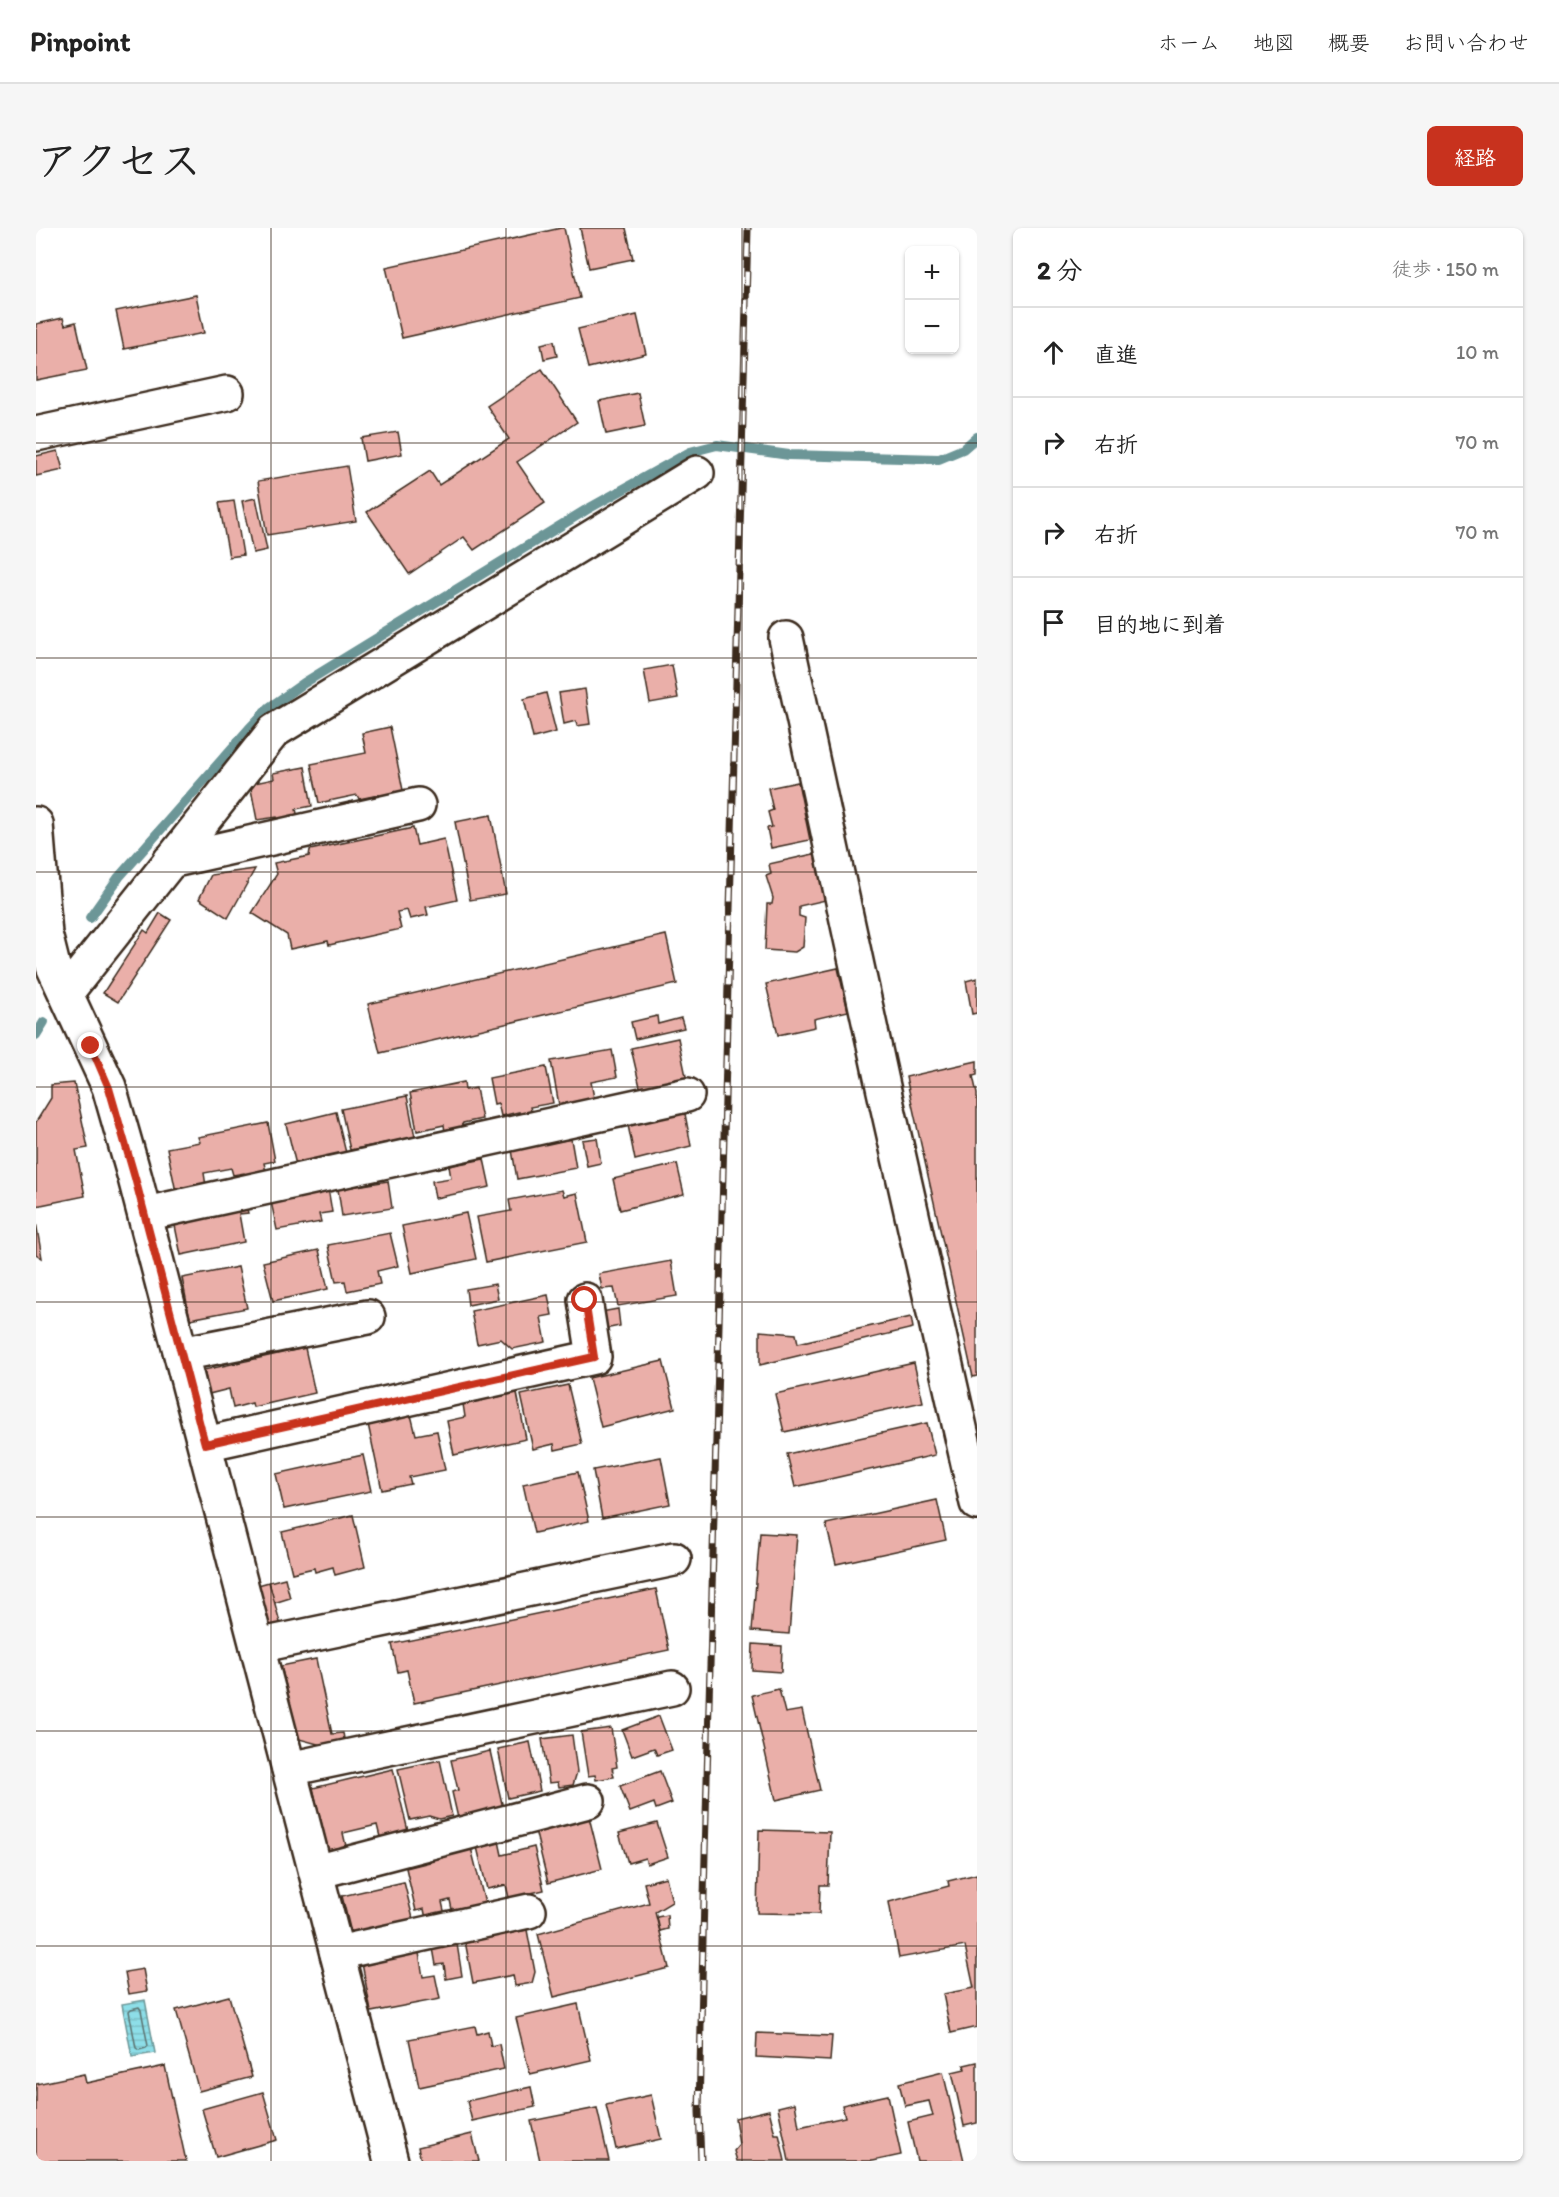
<!DOCTYPE html>
<html lang="ja">
<head>
<meta charset="utf-8">
<style>
  body { margin:0; font-family:Itim,"Klee One",sans-serif; background:#f6f6f6; color:#222 }
  .controls { position:absolute; right:18px; top:18px; display:grid; overflow:hidden; border-radius:9px; box-shadow:0 2px 4px #0004 }
  .controls button { width:54px; height:54px; display:grid; place-items:center; padding:0; border:0; border-bottom:2px solid #e0e0e0; background:#fff; color:#222; font:30px sans-serif }
  .stop { position:absolute; width:18px; height:18px; margin:-14px; border:4px solid #c8321e; border-radius:50%; background:#fff }
  .stop.end { background:#c8321e; border-color:#fff; box-shadow:0 2px 6px #0008 }
  .list { margin:0; padding:0; list-style:none }
  h2 { display:flex; justify-content:space-between; align-items:center; height:78px; margin:0; padding:0 24px; font-size:26px }
  h2 small { font-size:20px; font-weight:400; color:#767676 }
  .list li { display:grid; grid-template-columns:39px 1fr auto; gap:18px; align-items:center; box-sizing:border-box; height:90px; padding:0 24px; border-top:2px solid #e0e0e0 }
  .list b { display:block; font-size:22px; white-space:nowrap }
  .list em { font-size:20px; font-style:normal; color:#767676 }
  .icon { flex:none; width:33px; height:33px; fill:none; stroke:currentColor; stroke-width:2; stroke-linecap:round; stroke-linejoin:round }
  .map { position:relative; flex:none; width:941px; height:1933px; overflow:hidden; border-radius:9px }
  header { display:flex; align-items:center; gap:36px; box-sizing:border-box; height:84px; padding:0 30px; background:#fff; border-bottom:2px solid #e0e0e0 }
  header strong { font-size:28px }
  nav { display:flex; gap:33px; margin-inline-start:auto; font-size:21px }
  .intro { display:flex; align-items:center; justify-content:space-between; box-sizing:border-box; height:144px; padding:0 36px }
  h1 { margin:0; font-size:42px }
  .button { padding:15px 27px; border-radius:9px; background:#c8321e; color:#fff; font-size:21px; font-weight:700 }
  main { display:flex; gap:36px; padding:0 36px }
  aside { flex:1; background:#fff; border-radius:9px; box-shadow:0 2px 4px #0004 }
  .map>svg:first-child { display:block }
</style>
</head>
<body>
<header>
<strong>Pinpoint</strong>
<nav><a>ホーム</a><a>地図</a><a>概要</a><a>お問い合わせ</a></nav>
</header>
<div class="intro"><h1>アクセス</h1><a class="button">経路</a></div>
<main>
<div class="map">
<svg width="941" height="1933" viewBox="0 0 941 1933">
  <defs>
    <pattern id="water-rules" width="6" height="5" patternUnits="userSpaceOnUse" patternTransform="scale(1.5)"><rect width="6" height="5" fill="#8ddee8"/><path d="M0 2.5h6" fill="none" stroke="#7bbfc7"/></pattern>
  </defs>
  <rect width="100%" height="100%" fill="#fff"/>
  <filter id="ink" filterUnits="userSpaceOnUse"><feTurbulence type="fractalNoise" baseFrequency=".0167" numOctaves="2"/><feDisplacementMap in="SourceGraphic" scale="12" xChannelSelector="R" yChannelSelector="G"/><feConvolveMatrix kernelMatrix="1 2 1 2 8 2 1 2 1" color-interpolation-filters="sRGB"/></filter>
  <g filter="url(#ink)">
    <path fill="url(#water-rules)" stroke="#6c9697" stroke-width="1.5" d="M 109,1772 L 119,1825 L 96,1829 L 86,1776 Z"/>
    <g fill="none" stroke-linecap="round" stroke-linejoin="round">
      <path stroke="#5c726f" stroke-width="1.5" d="M 103,1779 L 105,1782 L 112,1818 L 110,1820 L 103,1822 L 100,1820 L 93,1783 L 95,1781 Z"/>
      <g stroke="#6c9697" stroke-width="10">
        <path d="M 54,690 L 83,649 L 213,501 L 234,479 L 268,455 L 550,282 L 654,224 L 681,217 L 753,227 L 903,231 L 927,221 L 941,209"/>
        <path d="M 0,807 L 8,794"/>
      </g>
    </g>
    <g fill="#eaafa9" stroke="#3b2a1e" stroke-width="1.5">
      <path d="M 525,0 L 528,0 L 544,70 L 366,110 L 350,39 Z"/>
      <path d="M 544,0 L 590,0 L 597,31 L 553,40 Z"/>
      <path d="M 160,67 L 168,105 L 88,121 L 80,83 Z"/>
      <path d="M 601,87 L 610,126 L 552,140 L 542,101 Z"/>
      <path d="M 27,90 L 29,97 L 40,94 L 51,142 L 0,152 L 0,96 Z"/>
      <path d="M 518,113 L 521,128 L 508,131 L 505,116 Z"/>
      <path d="M 506,141 L 541,194 L 481,234 L 509,275 L 438,322 L 428,309 L 373,346 L 331,284 L 394,243 L 403,257 L 473,211 L 451,178 Z"/>
      <path d="M 602,165 L 609,198 L 570,206 L 563,173 Z"/>
      <path d="M 362,204 L 366,226 L 329,233 L 325,210 Z"/>
      <path d="M 22,223 L 27,242 L 0,248 L 0,228 Z"/>
      <path d="M 311,238 L 320,293 L 231,307 L 222,253 Z"/>
      <path d="M 220,270 L 231,322 L 217,325 L 206,273 Z"/>
      <path d="M 198,273 L 207,327 L 193,329 L 183,275 Z"/>
      <path d="M 636,437 L 642,470 L 614,475 L 608,442 Z"/>
      <path d="M 549,461 L 554,496 L 541,498 L 540,493 L 528,496 L 523,465 Z"/>
      <path d="M 510,465 L 520,504 L 497,510 L 488,471 Z"/>
      <path d="M 354,499 L 368,567 L 343,572 L 343,567 L 323,571 L 321,567 L 283,575 L 275,536 L 330,525 L 326,505 Z"/>
      <path d="M 269,539 L 276,578 L 260,581 L 262,590 L 242,594 L 241,589 L 221,592 L 214,556 L 238,551 L 237,545 Z"/>
      <path d="M 762,554 L 774,612 L 735,620 L 731,600 L 736,599 L 732,584 L 737,582 L 732,560 Z"/>
      <path d="M 455,587 L 470,666 L 434,672 L 419,594 Z"/>
      <path d="M 377,600 L 381,617 L 408,611 L 421,672 L 390,679 L 392,687 L 374,691 L 371,682 L 361,684 L 365,701 L 293,717 L 292,713 L 254,721 L 251,707 L 216,685 L 241,646 L 238,635 L 273,628 L 274,622 Z"/>
      <path d="M 782,625 L 794,671 L 763,678 L 763,688 L 769,690 L 767,719 L 759,724 L 729,722 L 731,676 L 736,676 L 737,670 L 730,648 L 735,646 L 733,636 Z"/>
      <path d="M 219,641 L 192,690 L 163,671 L 175,647 Z"/>
      <path d="M 124,685 L 135,692 L 82,774 L 67,765 L 108,702 L 112,705 Z"/>
      <path d="M 630,707 L 641,756 L 344,825 L 332,776 Z"/>
      <path d="M 802,740 L 812,783 L 778,791 L 779,799 L 742,807 L 730,756 Z"/>
      <path d="M 941,750 L 941,785 L 936,786 L 930,753 Z"/>
      <path d="M 621,788 L 622,796 L 645,790 L 648,800 L 599,811 L 595,794 Z"/>
      <path d="M 642,810 L 651,853 L 605,863 L 595,820 Z"/>
      <path d="M 576,822 L 581,849 L 555,854 L 558,870 L 523,877 L 515,833 Z"/>
      <path d="M 941,833 L 941,847 L 937,848 L 941,866 L 941,1148 L 937,1149 L 870,849 Z"/>
      <path d="M 510,839 L 517,875 L 494,879 L 496,886 L 484,888 L 483,884 L 465,888 L 462,875 L 458,876 L 453,850 Z"/>
      <path d="M 428,854 L 429,862 L 440,860 L 446,891 L 427,895 L 423,901 L 409,904 L 408,897 L 381,903 L 374,865 Z"/>
      <path d="M 38,855 L 52,920 L 40,922 L 49,968 L 0,978 L 0,894 L 15,870 L 15,857 Z"/>
      <path d="M 371,868 L 379,909 L 314,922 L 305,881 Z"/>
      <path d="M 647,875 L 655,918 L 599,932 L 590,887 Z"/>
      <path d="M 300,884 L 310,925 L 260,937 L 250,896 Z"/>
      <path d="M 232,895 L 239,933 L 228,935 L 231,948 L 210,952 L 208,945 L 197,947 L 195,940 L 168,945 L 170,958 L 140,964 L 131,920 L 164,914 L 162,909 Z"/>
      <path d="M 561,910 L 565,935 L 551,938 L 546,912 Z"/>
      <path d="M 535,911 L 540,940 L 481,951 L 476,922 Z"/>
      <path d="M 448,931 L 454,959 L 399,970 L 396,953 L 415,950 L 413,938 Z"/>
      <path d="M 641,936 L 648,966 L 584,982 L 577,951 Z"/>
      <path d="M 352,953 L 356,980 L 306,988 L 302,961 Z"/>
      <path d="M 292,960 L 296,984 L 283,986 L 285,994 L 241,1002 L 234,969 Z"/>
      <path d="M 526,962 L 528,968 L 541,965 L 551,1014 L 450,1034 L 441,989 L 475,983 L 473,972 Z"/>
      <path d="M 210,978 L 212,985 L 203,986 L 208,1014 L 145,1027 L 138,993 Z"/>
      <path d="M 430,985 L 440,1031 L 376,1045 L 366,998 Z"/>
      <path d="M 0,994 L 6,1030 L 0,1026 Z"/>
      <path d="M 354,1005 L 362,1038 L 341,1043 L 344,1056 L 311,1063 L 309,1053 L 300,1054 L 292,1017 Z"/>
      <path d="M 283,1022 L 292,1061 L 237,1073 L 227,1034 Z"/>
      <path d="M 635,1033 L 641,1068 L 582,1078 L 578,1060 L 566,1061 L 563,1046 Z"/>
      <path d="M 202,1039 L 211,1080 L 154,1091 L 146,1050 Z"/>
      <path d="M 459,1056 L 462,1071 L 432,1077 L 430,1061 Z"/>
      <path d="M 512,1067 L 516,1087 L 505,1089 L 510,1114 L 476,1121 L 465,1111 L 441,1116 L 435,1083 Z"/>
      <path d="M 582,1081 L 584,1098 L 568,1101 L 565,1084 Z"/>
      <path d="M 875,1089 L 877,1100 L 724,1137 L 724,1103 L 760,1106 L 762,1115 Z"/>
      <path d="M 269,1120 L 279,1165 L 217,1179 L 216,1175 L 197,1180 L 193,1161 L 173,1166 L 168,1142 Z"/>
      <path d="M 627,1133 L 639,1180 L 565,1199 L 553,1150 Z"/>
      <path d="M 878,1135 L 887,1174 L 748,1204 L 739,1166 Z"/>
      <path d="M 532,1157 L 546,1216 L 519,1222 L 518,1216 L 497,1221 L 485,1167 Z"/>
      <path d="M 481,1165 L 490,1211 L 418,1227 L 411,1193 L 429,1189 L 427,1176 Z"/>
      <path d="M 375,1187 L 380,1207 L 401,1203 L 409,1242 L 373,1249 L 375,1256 L 346,1262 L 332,1196 Z"/>
      <path d="M 891,1195 L 899,1227 L 759,1259 L 751,1226 Z"/>
      <path d="M 327,1227 L 335,1263 L 248,1281 L 240,1246 Z"/>
      <path d="M 625,1229 L 634,1276 L 566,1290 L 557,1242 Z"/>
      <path d="M 542,1244 L 553,1293 L 498,1305 L 487,1256 Z"/>
      <path d="M 901,1272 L 910,1312 L 800,1336 L 790,1296 Z"/>
      <path d="M 317,1287 L 329,1339 L 299,1347 L 297,1339 L 279,1344 L 278,1340 L 256,1345 L 246,1304 Z"/>
      <path d="M 724,1305 L 761,1307 L 753,1406 L 716,1403 Z"/>
      <path d="M 249,1350 L 254,1370 L 238,1375 L 233,1354 Z"/>
      <path d="M 233,1354 L 245,1398 L 234,1400 L 222,1357 Z"/>
      <path d="M 620,1361 L 633,1422 L 378,1475 L 371,1442 L 362,1444 L 356,1416 Z"/>
      <path d="M 717,1416 L 746,1418 L 745,1444 L 716,1442 Z"/>
      <path d="M 280,1431 L 296,1506 L 307,1505 L 309,1516 L 293,1519 L 263,1511 L 245,1438 Z"/>
      <path d="M 743,1461 L 749,1485 L 766,1482 L 784,1562 L 740,1572 L 716,1467 Z"/>
      <path d="M 623,1488 L 636,1522 L 621,1527 L 618,1520 L 596,1528 L 586,1502 Z"/>
      <path d="M 575,1500 L 581,1539 L 576,1540 L 578,1549 L 560,1552 L 559,1547 L 552,1548 L 545,1504 Z"/>
      <path d="M 536,1507 L 541,1544 L 537,1557 L 523,1559 L 522,1554 L 513,1555 L 506,1511 Z"/>
      <path d="M 494,1514 L 504,1563 L 472,1570 L 462,1521 Z"/>
      <path d="M 454,1523 L 467,1580 L 422,1590 L 416,1564 L 422,1562 L 415,1532 Z"/>
      <path d="M 404,1532 L 416,1588 L 403,1591 L 393,1588 L 374,1592 L 362,1541 Z"/>
      <path d="M 357,1541 L 372,1603 L 344,1609 L 341,1597 L 307,1605 L 310,1618 L 292,1622 L 277,1560 Z"/>
      <path d="M 624,1543 L 636,1575 L 620,1581 L 618,1575 L 594,1584 L 584,1558 Z"/>
      <path d="M 553,1589 L 566,1641 L 512,1655 L 499,1602 Z"/>
      <path d="M 621,1595 L 632,1629 L 611,1636 L 609,1630 L 592,1635 L 583,1605 Z"/>
      <path d="M 723,1602 L 794,1604 L 792,1657 L 784,1657 L 783,1686 L 721,1685 Z"/>
      <path d="M 463,1613 L 466,1627 L 498,1619 L 508,1662 L 473,1670 L 470,1657 L 451,1661 L 441,1619 Z"/>
      <path d="M 434,1616 L 451,1683 L 418,1691 L 414,1672 L 406,1674 L 410,1691 L 391,1696 L 388,1681 L 380,1683 L 370,1640 L 398,1633 L 396,1626 Z"/>
      <path d="M 941,1646 L 941,1799 L 915,1805 L 907,1766 L 938,1760 L 929,1718 L 863,1730 L 853,1674 L 913,1658 L 912,1653 Z"/>
      <path d="M 630,1649 L 636,1674 L 619,1684 L 633,1740 L 518,1769 L 502,1706 L 613,1675 L 608,1655 Z"/>
      <path d="M 368,1654 L 379,1699 L 317,1713 L 306,1668 Z"/>
      <path d="M 631,1687 L 632,1701 L 624,1703 L 621,1689 Z"/>
      <path d="M 491,1702 L 499,1744 L 496,1755 L 479,1758 L 477,1747 L 437,1755 L 429,1713 Z"/>
      <path d="M 421,1716 L 426,1748 L 410,1751 L 408,1736 L 400,1737 L 397,1720 Z"/>
      <path d="M 383,1725 L 387,1749 L 399,1747 L 404,1771 L 335,1784 L 326,1735 Z"/>
      <path d="M 107,1741 L 111,1763 L 93,1766 L 89,1744 Z"/>
      <path d="M 193,1768 L 216,1849 L 163,1863 L 140,1782 Z"/>
      <path d="M 542,1776 L 555,1832 L 494,1846 L 480,1790 Z"/>
      <path d="M 439,1798 L 441,1806 L 452,1803 L 455,1818 L 463,1816 L 468,1841 L 383,1859 L 373,1811 Z"/>
      <path d="M 721,1805 L 796,1808 L 794,1833 L 720,1829 Z"/>
      <path d="M 941,1834 L 941,1895 L 928,1898 L 916,1844 L 929,1841 L 928,1837 Z"/>
      <path d="M 129,1838 L 150,1933 L 0,1933 L 0,1856 L 48,1846 L 50,1855 Z"/>
      <path d="M 907,1844 L 928,1933 L 881,1933 L 872,1894 L 897,1888 L 893,1873 L 869,1878 L 863,1855 Z"/>
      <path d="M 495,1859 L 499,1879 L 436,1893 L 431,1873 Z"/>
      <path d="M 227,1864 L 241,1912 L 180,1929 L 166,1881 Z"/>
      <path d="M 615,1867 L 625,1911 L 580,1921 L 570,1877 Z"/>
      <path d="M 852,1867 L 865,1927 L 837,1933 L 753,1933 L 742,1879 L 759,1875 L 763,1899 L 809,1889 L 806,1877 Z"/>
      <path d="M 561,1880 L 573,1933 L 504,1933 L 495,1893 Z"/>
      <path d="M 733,1882 L 739,1906 L 743,1906 L 749,1933 L 701,1933 L 698,1923 L 703,1917 L 699,1890 Z"/>
      <path d="M 436,1906 L 443,1933 L 385,1933 L 382,1919 Z"/>
    </g>
    <g fill="none" stroke-linecap="round" stroke-linejoin="round">
      <g stroke="#3b2a1e" stroke-width="38">
        <g id="minor">
          <path d="M 0,206 L 191,165"/>
          <path d="M 750,410 L 848,863 L 941,1275"/>
          <path d="M 0,596 L 9,706 L 17,738 L 73,859 L 99,950 L 355,1933"/>
          <path d="M 134,633 L 382,577"/>
          <path d="M 30,765 L 238,503 L 661,245"/>
          <path d="M 109,986 L 651,867"/>
          <path d="M 145,1126 L 332,1089"/>
          <path d="M 169,1216 L 558,1129 L 549,1072"/>
          <path d="M 221,1418 L 638,1331"/>
          <path d="M 253,1541 L 636,1460"/>
          <path d="M 280,1644 L 552,1573"/>
          <path d="M 301,1725 L 493,1683"/>
        </g>
      </g>
      <use href="#minor" stroke="#fff" stroke-width="33"/>
      <g stroke="#3b2a1e" stroke-width="7">
        <path id="rail" d="M 665,1933 L 663,1883 L 669,1627 L 712,0"/>
      </g>
      <use href="#rail" stroke="#fff" stroke-width="4.5" stroke-dasharray="14" stroke-linecap="butt"/>
    </g>
  </g>
  <g fill="none" stroke-linecap="round" stroke-linejoin="round" filter="url(#ink)">
    <path stroke="#c8321e" stroke-width="8" d="M 55,818 L 73,860 L 99,950 L 169,1216 L 558,1129 L 549,1072"/>
  </g>
  <path fill="none" stroke="#3b2a1e" stroke-width="1.5" stroke-opacity="0.55" d="M 235,0 L 235,1933M 470,0 L 470,1933M 706,0 L 706,1933M 0,215 L 941,215M 0,430 L 941,430M 0,644 L 941,644M 0,859 L 941,859M 0,1074 L 941,1074M 0,1289 L 941,1289M 0,1503 L 941,1503M 0,1718 L 941,1718"/>
</svg>
<div class="controls">
<button>+</button>
<button>−</button>
</div>
<div class="stop" style="left:549px;top:1072px"></div>
<div class="stop end" style="left:55px;top:818px"></div>
</div>
<aside>
<h2>2 分<small>徒歩 · 150 m</small></h2>
<ul class="list">
<li><svg class="icon" aria-label="ahead" viewBox="0 0 24 24"><path d="M12 20V5M6 11l6-6 6 6"/></svg><div><b>直進</b></div><em>10 m</em></li>
<li><svg class="icon" aria-label="right" viewBox="0 0 24 24"><path d="M7 20v-9h11M14 6l5 5-5 5"/></svg><div><b>右折</b></div><em>70 m</em></li>
<li><svg class="icon" aria-label="right" viewBox="0 0 24 24"><path d="M7 20v-9h11M14 6l5 5-5 5"/></svg><div><b>右折</b></div><em>70 m</em></li>
<li><svg class="icon" aria-label="arrive" viewBox="0 0 24 24"><path d="M6 21V4h12l-3 4 3 4H6"/></svg><div><b>目的地に到着</b></div></li>
</ul>
</aside>
</main>
</body>
</html>
